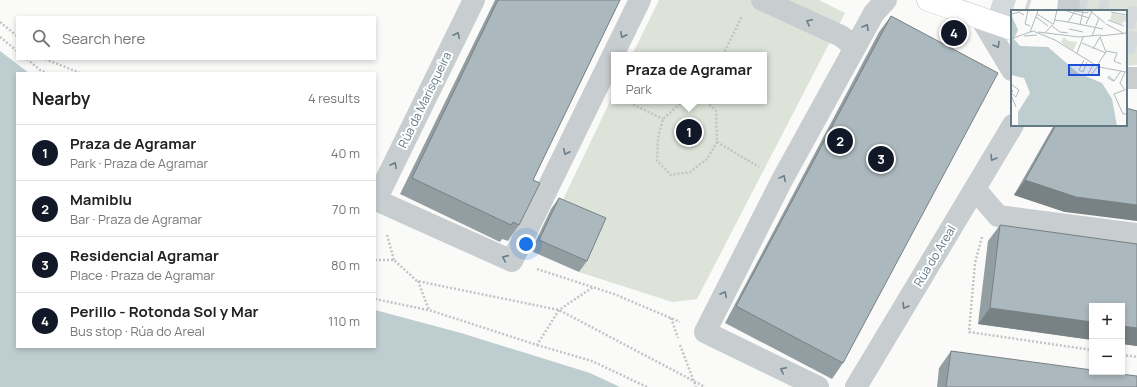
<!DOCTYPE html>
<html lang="en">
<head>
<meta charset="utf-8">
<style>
  body { margin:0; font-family:Manrope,sans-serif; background:#f6f6f6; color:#222 }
  .controls { position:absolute; right:12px; bottom:12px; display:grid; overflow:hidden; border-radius:0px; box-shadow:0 2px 6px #0003 }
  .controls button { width:36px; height:36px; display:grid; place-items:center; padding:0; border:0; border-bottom:1px solid #e0e0e0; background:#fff; color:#222; font:20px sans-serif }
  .you { position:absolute; left:526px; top:244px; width:14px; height:14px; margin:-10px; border:3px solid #fff; border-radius:50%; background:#1a73e8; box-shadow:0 0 0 6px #1a73e833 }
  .badge { display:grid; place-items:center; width:26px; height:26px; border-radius:50%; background:#111827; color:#fff; font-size:13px; font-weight:700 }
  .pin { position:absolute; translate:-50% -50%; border:2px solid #fff; box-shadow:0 1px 4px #0006 }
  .popup { position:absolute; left:611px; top:52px; width:156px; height:52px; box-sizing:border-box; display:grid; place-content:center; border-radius:0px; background:#fff; filter:drop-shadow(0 1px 3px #0005); font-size:13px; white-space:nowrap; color:#767676 }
  .popup b { font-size:15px; color:#222 }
  .popup::after { content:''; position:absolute; left:50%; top:100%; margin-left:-8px; border:8px solid transparent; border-top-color:#fff }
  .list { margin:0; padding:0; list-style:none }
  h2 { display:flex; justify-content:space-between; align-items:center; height:52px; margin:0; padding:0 16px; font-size:17px }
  h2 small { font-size:13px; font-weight:400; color:#767676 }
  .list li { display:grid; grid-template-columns:26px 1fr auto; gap:12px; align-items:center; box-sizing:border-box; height:56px; padding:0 16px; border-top:1px solid #e0e0e0 }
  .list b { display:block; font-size:15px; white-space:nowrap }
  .list p { margin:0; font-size:13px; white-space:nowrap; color:#767676 }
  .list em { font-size:13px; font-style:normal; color:#767676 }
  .icon { flex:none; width:22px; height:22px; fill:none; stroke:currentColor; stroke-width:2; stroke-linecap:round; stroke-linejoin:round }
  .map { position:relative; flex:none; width:1137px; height:387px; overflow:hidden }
  .search { position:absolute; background:#fff; box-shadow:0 2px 6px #0003; left:16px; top:16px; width:360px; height:44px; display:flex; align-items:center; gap:10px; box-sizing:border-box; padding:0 14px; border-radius:0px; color:#767676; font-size:15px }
  .panel { position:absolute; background:#fff; box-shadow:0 2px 6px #0003; left:16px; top:72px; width:360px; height:276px; border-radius:0px }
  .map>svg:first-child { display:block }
</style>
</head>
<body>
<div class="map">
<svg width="1137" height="387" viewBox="0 0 1137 387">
  <rect width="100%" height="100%" fill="#fafaf8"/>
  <g fill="#dde3d8">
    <path d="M 659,0 L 819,0 L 845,13 L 697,299 L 672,302 L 579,272 L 598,230 L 557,212 L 614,93 L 614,101 L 764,101 L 764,55 L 632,55 Z"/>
    <path d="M 1083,0 L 1137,0 L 1137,65 L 1126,66 L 1126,11 L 1080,11 Z"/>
  </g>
  <path fill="#becdd0" d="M 0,51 L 29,73 L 17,73 L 17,347 L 375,347 L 375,310 L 461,333 L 590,373 L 620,387 L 0,387 Z"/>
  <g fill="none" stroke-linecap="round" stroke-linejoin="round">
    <g stroke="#d4dadc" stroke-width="22" stroke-dasharray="22 11" stroke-linecap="butt">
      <path d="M 993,0 L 1028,11"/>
      <path d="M 1066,0 L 1107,11"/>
      <path d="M 1126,16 L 1137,19"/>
      <path d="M 1126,41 L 1137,44"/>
    </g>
    <g stroke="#babfc2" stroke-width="23">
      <path id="highway" d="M 928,0 L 1012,29"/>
    </g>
    <g stroke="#c1c5c6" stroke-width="2.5" stroke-dasharray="2 2" stroke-linecap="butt">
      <path d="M 0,22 L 17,36"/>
      <path d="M 0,37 L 17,51"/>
      <path d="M 723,55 L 742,16"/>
      <path d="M 27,59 L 40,70 L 47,73"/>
      <path d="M 45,59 L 80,73"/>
      <path d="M 626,101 L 663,119"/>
      <path d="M 683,101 L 663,119 L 658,138 L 657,161 L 671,175 L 690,172 L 707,159 L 717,142 L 716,111 L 706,101"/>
      <path d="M 717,142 L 759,167"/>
      <path d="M 387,235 L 394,260"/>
      <path d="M 982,237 L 975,263 L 969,332 L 1092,350"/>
      <path d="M 375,260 L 394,260 L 417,281 L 559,310 L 705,387"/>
      <path d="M 537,269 L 614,294 L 680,322"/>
      <path d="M 418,281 L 429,310 L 537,345 L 559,310 L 593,287"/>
      <path d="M 375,299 L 428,310"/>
      <path d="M 671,318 L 678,338"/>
      <path d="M 537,345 L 592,361 L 647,387"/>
      <path d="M 680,345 L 696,387"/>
      <path d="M 1122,355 L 1137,357"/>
    </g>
    <g stroke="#c8cdd0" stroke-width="22">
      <path d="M 474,0 L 376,200 L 512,261 L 640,0"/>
      <path d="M 762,0 L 841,36 L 855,47"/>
      <path d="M 1068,11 L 1069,0"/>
      <path d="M 982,20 L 1012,70"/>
      <path d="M 1126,78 L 1137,78"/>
      <path d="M 975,189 L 998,216 L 1137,234"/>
      <path d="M 818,387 L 705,332 L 782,180 L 874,13 L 886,0"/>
      <path d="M 856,387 L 1013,125"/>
    </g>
    <use href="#highway" stroke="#fff" stroke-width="22"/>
  </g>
  <g fill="#939ea3">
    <path d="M 495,0 L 620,0 L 533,180 L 519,225 L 508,241 L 502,239 L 500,242 L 400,194 Z"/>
    <path d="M 891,16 L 843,363 L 832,379 L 725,323 L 879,32 Z"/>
    <path d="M 1054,125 L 1126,125 L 1065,212 L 1014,195 Z"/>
    <path d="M 559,198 L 587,261 L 579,272 L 531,251 L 551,209 Z"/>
    <path d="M 1000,225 L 1137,244 L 1137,346 L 978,324 L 988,241 Z"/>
    <path d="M 951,351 L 1137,387 L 937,387 L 939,368 Z"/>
  </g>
  <g fill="#788184">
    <path d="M 1025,180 L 1137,205 L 1137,221 L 1065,212 L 1014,195 Z"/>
    <path d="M 990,308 L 1092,322 L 1092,340 L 978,324 Z"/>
    <path d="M 1122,326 L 1137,328 L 1137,346 L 1122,344 Z"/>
  </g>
  <g fill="#abb8bd" stroke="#788184">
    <path d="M 498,0 L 620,0 L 533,180 L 540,183 L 519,225 L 513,222 L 511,225 L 412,178 Z"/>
    <path d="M 891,16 L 998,73 L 843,363 L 736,306 Z"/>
    <path d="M 1126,108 L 1137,111 L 1137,205 L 1076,197 L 1025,180 L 1056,125 L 1126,125 Z"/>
    <path d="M 559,198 L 606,218 L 587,261 L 539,240 Z"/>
    <path d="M 1000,225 L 1137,244 L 1137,328 L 1122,326 L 1122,306 L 1092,306 L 1092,322 L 990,308 Z"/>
    <path d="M 951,351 L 1092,370 L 1092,372 L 1104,372 L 1137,376 L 1137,387 L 946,387 Z"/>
  </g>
  <defs><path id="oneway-chevron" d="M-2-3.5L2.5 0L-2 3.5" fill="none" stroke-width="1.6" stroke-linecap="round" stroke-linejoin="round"/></defs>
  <g stroke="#677e8a">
    <use href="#oneway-chevron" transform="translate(809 22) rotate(-155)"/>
    <use href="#oneway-chevron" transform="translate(866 27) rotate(-61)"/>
    <use href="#oneway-chevron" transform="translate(457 35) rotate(-64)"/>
    <use href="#oneway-chevron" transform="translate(623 35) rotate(116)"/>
    <use href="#oneway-chevron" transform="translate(997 45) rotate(60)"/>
    <use href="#oneway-chevron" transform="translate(566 152) rotate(116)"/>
    <use href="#oneway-chevron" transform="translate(993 158) rotate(121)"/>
    <use href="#oneway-chevron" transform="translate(394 165) rotate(-64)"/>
    <use href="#oneway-chevron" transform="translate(783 178) rotate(-62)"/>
    <use href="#oneway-chevron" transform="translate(505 258) rotate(-156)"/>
    <use href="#oneway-chevron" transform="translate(724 294) rotate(-63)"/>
    <use href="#oneway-chevron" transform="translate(905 306) rotate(121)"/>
    <use href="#oneway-chevron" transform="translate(783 370) rotate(-154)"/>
  </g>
  <g text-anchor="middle" stroke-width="4" stroke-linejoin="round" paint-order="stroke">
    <g font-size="12" fill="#627a86" stroke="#fff">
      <text transform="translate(425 100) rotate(-64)" y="4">Rúa da Marisqueira</text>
      <text transform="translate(935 256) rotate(-59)" y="4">Rúa do Areal</text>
    </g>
  </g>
  <g transform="translate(1011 10)">
    <rect width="116" height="116" fill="#fafaf8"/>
    <path d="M 101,3 L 116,6 L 116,10 L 110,14 L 99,10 ZM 53,27 L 57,31 L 66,32 L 62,41 L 50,32 Z" fill="#dde3d8"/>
    <path d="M 0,4 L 7,20 L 3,29 L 9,36 L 37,37 L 67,63 L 91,73 L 101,89 L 106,116 L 7,116 L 7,102 L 19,83 L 13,68 L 0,65 Z" fill="#becdd0"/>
    <path fill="none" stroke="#afbbc0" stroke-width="1" d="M 17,0 L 14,14 L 19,16M 53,0 L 78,8M 78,0 L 94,13M 100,2 L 116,5M 1,4 L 8,2 L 13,5M 26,4 L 42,14M 25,7 L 37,16M 44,10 L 57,12 L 64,1 L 76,3 L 78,0M 97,10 L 113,16M 57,12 L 92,19M 75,14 L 81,1M 95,14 L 112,23M 69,15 L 72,1M 41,16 L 49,22 L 57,23M 58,19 L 72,22M 19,22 L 27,1M 27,22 L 68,27 L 90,25M 34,23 L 43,13 L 46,0M 13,26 L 26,25M 81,26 L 88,8M 89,26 L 116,23M 0,29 L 22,21 L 44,30 L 83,54M 71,33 L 95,43M 82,39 L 89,27M 95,41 L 106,43 L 103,51 L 110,54M 66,43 L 72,27M 73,50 L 68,60 L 72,62 L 76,52M 87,54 L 95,42 L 89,27M 82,55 L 77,64 L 80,65 L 87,56M 88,57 L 115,62M 98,66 L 103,71 L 102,71 L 97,68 ZM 103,71 L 110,61M 0,74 L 8,80 L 5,87 L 0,83 L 2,81 L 0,79M 113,79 L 109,73 L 114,62M 116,79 L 103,84 L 112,104 L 116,104M 0,85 L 5,97"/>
    <path fill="#1d4ed8" fill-opacity="0.15" stroke="#1d4ed8" stroke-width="2" d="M 58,55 L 88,55 L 88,65 L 58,65 Z"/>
    <rect width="116" height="116" fill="none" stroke="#627a86" stroke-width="2"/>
  </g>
</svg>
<div class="controls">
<button>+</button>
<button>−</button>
</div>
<div class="you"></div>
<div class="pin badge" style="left:689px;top:132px">1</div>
<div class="popup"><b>Praza de Agramar</b>Park</div>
<div class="pin badge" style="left:840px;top:141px">2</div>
<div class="pin badge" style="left:881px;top:159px">3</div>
<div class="pin badge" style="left:954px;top:33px">4</div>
<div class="search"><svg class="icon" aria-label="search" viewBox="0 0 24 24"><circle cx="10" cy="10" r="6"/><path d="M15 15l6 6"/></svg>Search here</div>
<section class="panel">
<h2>Nearby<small>4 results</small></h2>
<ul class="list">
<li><span class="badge">1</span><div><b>Praza de Agramar</b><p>Park · Praza de Agramar</p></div><em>40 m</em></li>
<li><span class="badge">2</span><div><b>Mamiblu</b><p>Bar · Praza de Agramar</p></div><em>70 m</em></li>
<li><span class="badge">3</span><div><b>Residencial Agramar</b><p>Place · Praza de Agramar</p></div><em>80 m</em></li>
<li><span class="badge">4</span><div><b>Perillo - Rotonda Sol y Mar</b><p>Bus stop · Rúa do Areal</p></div><em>110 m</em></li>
</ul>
</section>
</div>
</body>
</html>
